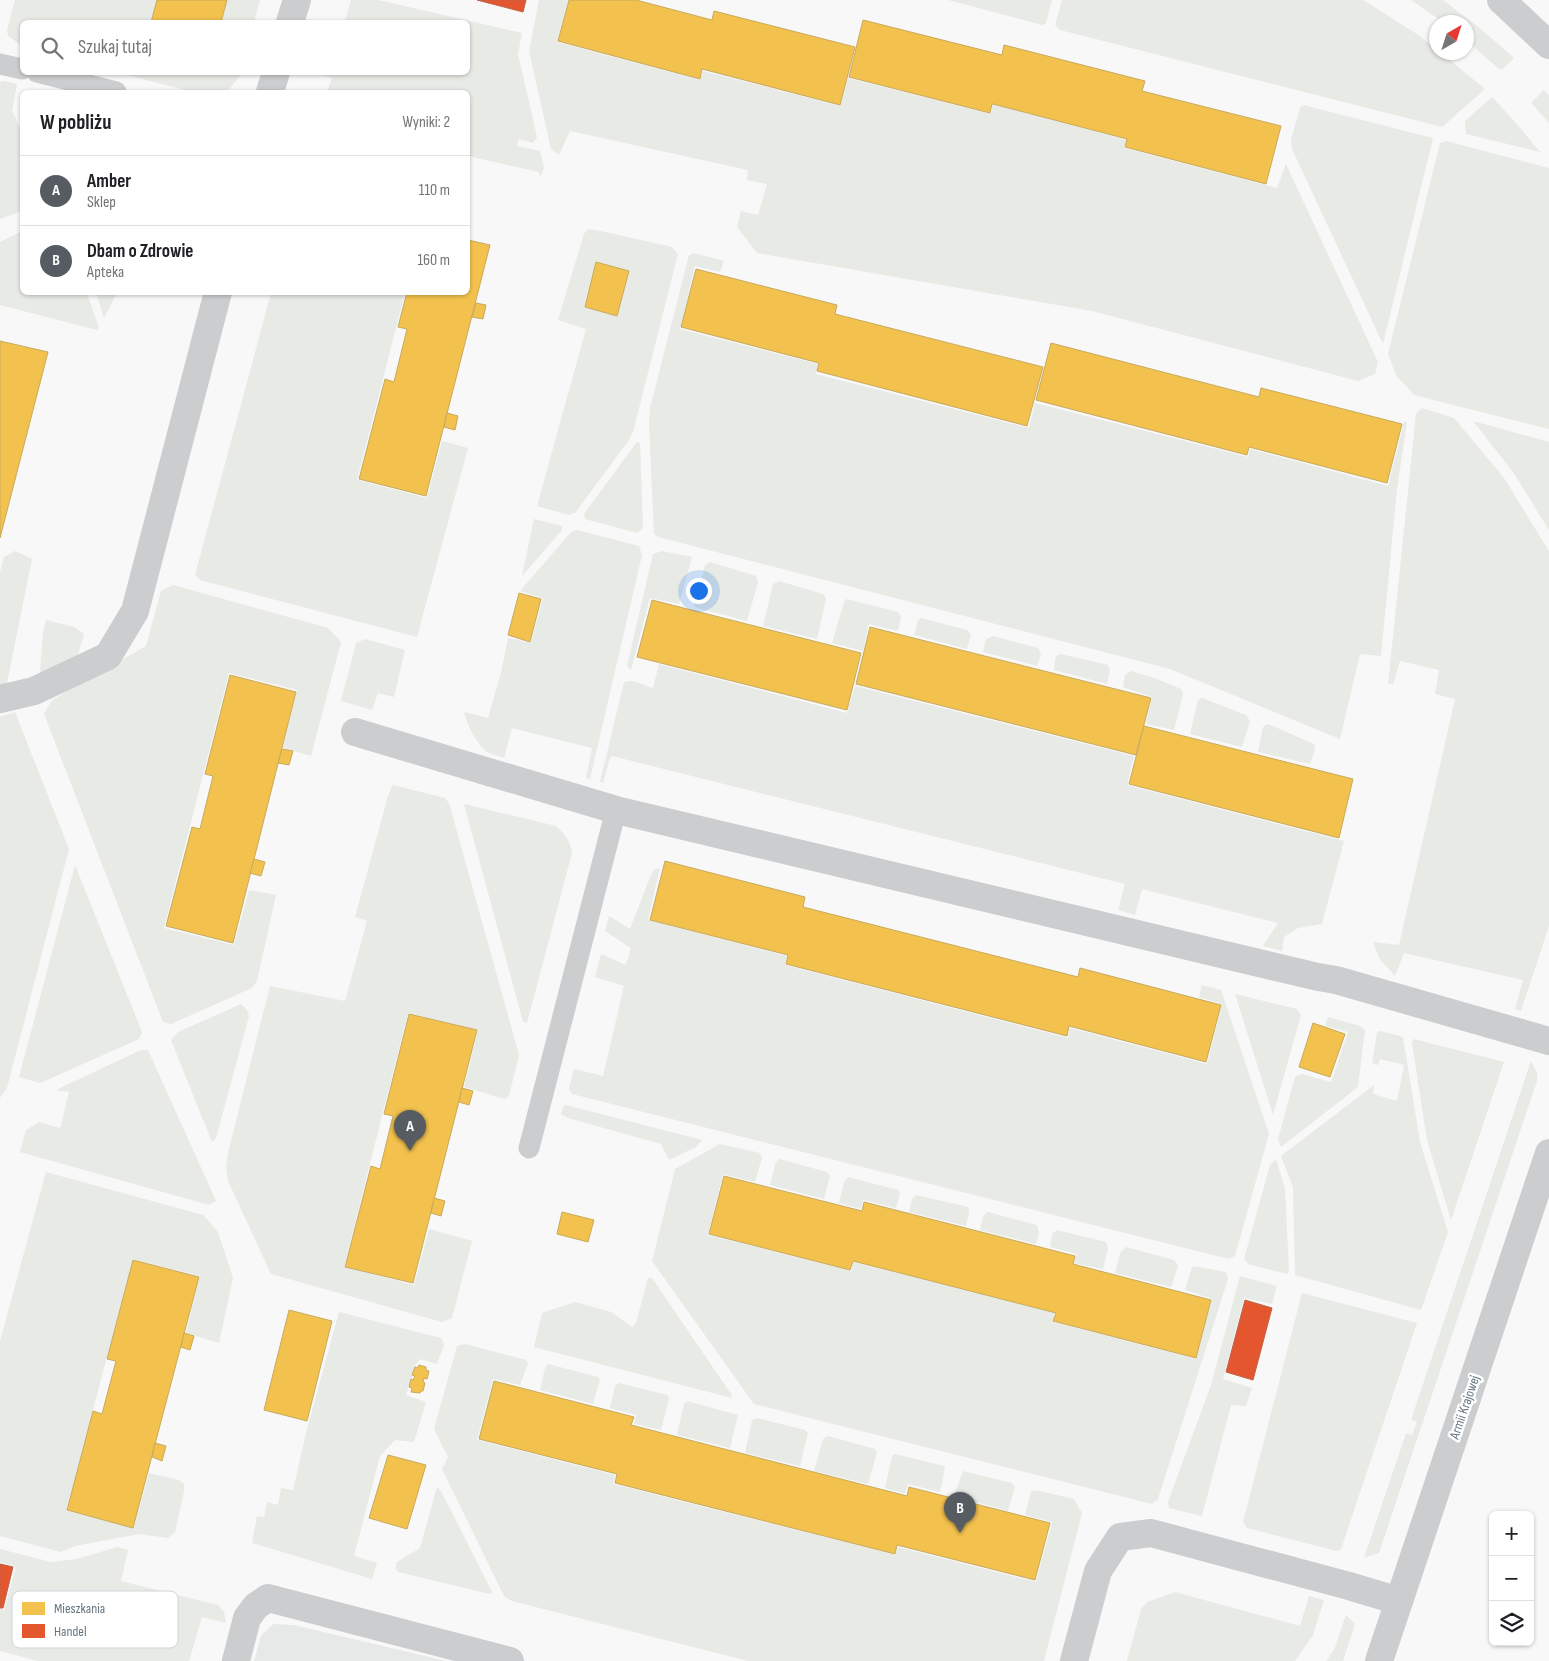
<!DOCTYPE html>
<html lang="pl">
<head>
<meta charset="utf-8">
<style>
  body { margin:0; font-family:"Sofia Sans Condensed",sans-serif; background:#f6f6f6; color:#202124 }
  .controls { position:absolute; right:15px; bottom:15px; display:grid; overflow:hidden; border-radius:8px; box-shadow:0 1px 4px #0004 }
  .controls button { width:45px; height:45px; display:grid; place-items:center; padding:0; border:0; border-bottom:1px solid #e0e0e0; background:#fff; color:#202124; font:25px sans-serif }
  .compass { position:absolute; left:1429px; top:15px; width:45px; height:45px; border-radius:50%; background:#fff; box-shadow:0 1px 4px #0004; rotate:39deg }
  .you { position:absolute; left:698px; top:590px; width:18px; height:18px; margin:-12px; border:4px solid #fff; border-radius:50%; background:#1a73e8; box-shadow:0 0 0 8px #1a73e833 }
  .badge { display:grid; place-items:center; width:32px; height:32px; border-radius:50%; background:#565c61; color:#fff; font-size:16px; font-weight:700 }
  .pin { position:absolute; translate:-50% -41px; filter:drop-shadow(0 1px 2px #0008) }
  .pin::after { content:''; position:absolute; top:26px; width:18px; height:15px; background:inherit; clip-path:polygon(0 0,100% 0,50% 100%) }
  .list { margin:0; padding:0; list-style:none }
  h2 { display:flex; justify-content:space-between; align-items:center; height:65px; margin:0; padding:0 20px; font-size:21px }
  h2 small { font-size:16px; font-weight:400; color:#757577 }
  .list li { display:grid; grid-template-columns:32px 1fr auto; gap:15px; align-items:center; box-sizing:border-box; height:70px; padding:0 20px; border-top:1px solid #e0e0e0 }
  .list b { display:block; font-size:19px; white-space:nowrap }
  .list p { margin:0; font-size:16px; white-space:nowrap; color:#757577 }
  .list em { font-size:16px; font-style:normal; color:#757577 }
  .icon { flex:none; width:28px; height:28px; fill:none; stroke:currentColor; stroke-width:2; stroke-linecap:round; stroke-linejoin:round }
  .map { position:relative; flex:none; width:1549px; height:1661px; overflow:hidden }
  .search { position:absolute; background:#fff; box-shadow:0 1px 4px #0004; left:20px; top:20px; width:450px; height:55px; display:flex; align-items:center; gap:12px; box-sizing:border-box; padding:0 18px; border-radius:8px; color:#757577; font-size:19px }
  .panel { position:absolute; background:#fff; box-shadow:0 1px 4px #0004; left:20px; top:90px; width:450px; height:205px; border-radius:8px }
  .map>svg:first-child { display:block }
</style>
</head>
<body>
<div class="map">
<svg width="1549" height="1661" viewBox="0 0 1549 1661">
  <rect width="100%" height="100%" fill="#f8f8f8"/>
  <path fill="#e7e8e8" d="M 273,1624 L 294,1625 L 446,1661 L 254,1661 L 261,1636 Z"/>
  <g fill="#e7eae5" fill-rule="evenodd">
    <path d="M 15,0 L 260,0 L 254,22 L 22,22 L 22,46 L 8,36 L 7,30 Z"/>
    <path d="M 351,0 L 378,0 L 522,33 L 518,54 L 537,137 L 533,143 L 519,139 L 517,146 L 540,151 L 544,168 L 540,177 L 539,172 L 468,156 L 468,92 L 327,92 L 332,78 L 316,73 L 468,72 L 468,22 L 345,22 Z"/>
    <path d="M 539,0 L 568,0 L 557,42 L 700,80 L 703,71 L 840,106 L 848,78 L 991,114 L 993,104 L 1126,140 L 1124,148 L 1277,188 L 1286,164 L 1378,362 L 1375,374 L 1358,381 L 1092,311 L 757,253 L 737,227 L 741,211 L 758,215 L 767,184 L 747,180 L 748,170 L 570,131 L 559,155 L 551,149 L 529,51 Z"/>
    <path d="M 948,0 L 1052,0 L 1046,23 L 1042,25 Z"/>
    <path d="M 1062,0 L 1363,0 L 1417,34 L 1436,49 L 1436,52 L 1441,53 L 1485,89 L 1442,127 L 1060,30 L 1055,25 Z"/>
    <path d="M 1411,0 L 1443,0 L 1481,29 L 1514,58 L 1504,68 L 1499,69 L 1467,41 L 1466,22 L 1443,22 Z"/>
    <path d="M 119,73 L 241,72 L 241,73 L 239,77 L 229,89 L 224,92 L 193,92 Z"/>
    <path d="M 4,81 L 17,84 L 12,111 L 22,132 L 22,211 L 0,219 L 0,82 Z"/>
    <path d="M 1544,90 L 1549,96 L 1549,123 L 1531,103 Z"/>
    <path d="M 1492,97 L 1516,123 L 1540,152 L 1466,134 L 1465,121 Z"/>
    <path d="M 1303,105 L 1433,138 L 1383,344 L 1292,149 L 1291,140 L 1300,108 Z"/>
    <path d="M 1446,141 L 1549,168 L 1549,429 L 1414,395 L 1396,375 L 1388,354 L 1440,143 Z"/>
    <path d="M 588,229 L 601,231 L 672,247 L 678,254 L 633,432 L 629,440 L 575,513 L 569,515 L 537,506 L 586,329 L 558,320 L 584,234 ZM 596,262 L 629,271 L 617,316 L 585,307 Z"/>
    <path d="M 22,231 L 22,292 L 87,293 L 99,328 L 97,330 L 0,305 L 0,242 Z"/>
    <path d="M 694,253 L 724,261 L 720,272 L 695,266 L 680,329 L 818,364 L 816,374 L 1029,428 L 1035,403 L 1248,457 L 1250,449 L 1388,486 L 1404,422 L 1407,422 L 1397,489 L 1381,656 L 1360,654 L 1340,739 L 1170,669 L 658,537 L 654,534 L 649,422 L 650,408 L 689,255 Z"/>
    <path d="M 96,293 L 117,293 L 104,318 Z"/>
    <path d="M 271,293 L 405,293 L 357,480 L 427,498 L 442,441 L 468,448 L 417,637 L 200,580 L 195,575 Z"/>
    <path d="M 1422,408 L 1454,418 L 1504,478 L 1549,551 L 1549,926 L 1521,1011 L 1515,1009 L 1523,980 L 1404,953 L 1395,976 L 1379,958 L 1373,942 L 1399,945 L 1455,699 L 1435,694 L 1439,670 L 1400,661 L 1393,684 L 1388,684 L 1416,414 Z"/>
    <path d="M 1473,421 L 1549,442 L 1549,530 L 1513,472 Z"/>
    <path d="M 637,442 L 640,443 L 643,528 L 637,533 L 585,519 L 584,514 Z"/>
    <path d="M 534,519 L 562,526 L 562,530 L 522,576 Z"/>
    <path d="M 577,530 L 639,546 L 642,555 L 590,779 L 586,778 L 592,748 L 512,728 L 504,758 C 499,756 493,755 489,753 C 477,746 467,724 464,712 L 488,718 L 501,673 L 508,638 L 531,643 L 543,598 L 520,591 L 571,532 Z"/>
    <path d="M 15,551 L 32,559 L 7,683 L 0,686 L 0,572 L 4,557 Z"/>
    <path d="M 662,551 L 692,557 L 679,604 L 650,598 L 631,670 L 627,666 L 653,554 Z"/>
    <path d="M 710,562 L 756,576 L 758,582 L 747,621 L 694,607 L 705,565 Z"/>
    <path d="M 779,581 L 823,594 L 826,599 L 817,639 L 763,626 L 773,584 Z"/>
    <path d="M 173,585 L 328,628 L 341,642 L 311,756 L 283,748 L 297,690 L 229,673 L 164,928 L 234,945 L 249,890 L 276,895 L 257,981 L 252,988 L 171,1024 L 163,1022 L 44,714 L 52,700 L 146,646 L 161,591 Z"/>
    <path d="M 846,599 L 898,612 L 901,616 L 898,631 L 869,624 L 863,651 L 832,643 L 844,602 Z"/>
    <path d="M 921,618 L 967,630 L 971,635 L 967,649 L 914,635 L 918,620 Z"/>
    <path d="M 46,620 L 74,627 L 84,634 L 76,661 L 46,675 L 40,672 L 43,632 Z"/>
    <path d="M 993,636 L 1038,648 L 1041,654 L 1037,666 L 983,652 L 986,639 Z"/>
    <path d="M 365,639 L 405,650 L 394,697 L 378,693 L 372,710 L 341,701 L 356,643 Z"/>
    <path d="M 1061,654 L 1108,665 L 1110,671 L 1107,684 L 1054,670 L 1056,656 Z"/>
    <path d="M 659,664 L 847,713 L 855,686 L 1134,756 L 1127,785 L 1344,841 L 1322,924 L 1298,928 L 1284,937 L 1282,951 L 1263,946 L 1278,923 L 1142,889 L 1135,915 L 1118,910 L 1125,884 L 612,756 L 609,761 L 603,783 L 600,782 L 624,682 L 633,681 L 653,688 Z"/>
    <path d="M 1131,671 L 1157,679 L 1181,689 L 1183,694 L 1174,730 L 1146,724 L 1152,697 L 1123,687 L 1125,675 Z"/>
    <path d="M 1202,698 L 1246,715 L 1250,721 L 1242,747 L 1190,734 L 1198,700 Z"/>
    <path d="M 15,712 L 69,849 L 7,1088 L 0,1098 L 0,717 Z"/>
    <path d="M 1268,724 L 1314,744 L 1315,750 L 1310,764 L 1258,752 L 1263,727 Z"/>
    <path d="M 393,785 L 445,798 L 449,803 L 519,1055 L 509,1096 L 505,1099 L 464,1087 L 478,1030 L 408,1013 L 344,1267 L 414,1285 L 429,1229 L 472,1241 L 452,1318 L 442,1322 L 271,1274 L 228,1181 L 226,1166 L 229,1149 L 270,986 L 345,1001 L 367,921 L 355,917 L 388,796 Z"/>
    <path d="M 464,804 L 556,826 C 565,834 570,841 572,853 L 527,1023 L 523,1022 Z"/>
    <path d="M 75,865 L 142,1032 L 139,1039 L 40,1083 L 19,1077 Z"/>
    <path d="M 660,868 L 648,920 L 787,956 L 785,965 L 1068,1038 L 1070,1028 L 1207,1064 L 1222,1004 L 1199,997 L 1202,985 L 1221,990 L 1269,1134 L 1235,1256 L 1229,1259 L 572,1094 L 569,1088 L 574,1069 L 603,1076 L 624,986 L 595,977 L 601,954 L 626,965 L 631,948 L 605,931 L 609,916 L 630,929 L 653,870 Z"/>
    <path d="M 1235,994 L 1297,1009 L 1301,1015 L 1273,1115 Z"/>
    <path d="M 241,1004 L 247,1010 L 249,1016 L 216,1138 L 212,1142 L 171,1040 L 178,1032 Z"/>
    <path d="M 1328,1017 L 1360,1026 L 1365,1030 L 1358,1087 L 1281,1147 L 1278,1139 L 1295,1077 L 1302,1074 L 1331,1082 L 1348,1032 L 1325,1026 Z"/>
    <path d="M 1381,1031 L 1403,1037 L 1420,1142 L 1448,1232 L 1421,1310 L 1295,1275 L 1293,1187 L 1281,1156 L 1374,1085 L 1373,1094 L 1397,1101 L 1404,1065 L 1380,1059 L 1378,1065 L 1372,1063 L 1377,1032 Z"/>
    <path d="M 1414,1039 L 1504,1062 L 1451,1220 L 1427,1140 L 1412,1043 Z"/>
    <path d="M 141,1050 L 148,1050 L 216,1201 L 209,1205 L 20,1152 L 26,1130 L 39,1122 L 60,1128 L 69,1092 L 56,1090 Z"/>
    <path d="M 1531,1061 L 1537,1073 L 1537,1081 L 1379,1553 L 1364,1558 L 1406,1433 L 1412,1435 L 1417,1422 L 1411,1420 Z"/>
    <path d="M 566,1105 L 702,1140 L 696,1147 L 669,1160 L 661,1144 L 568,1118 L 561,1114 L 563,1107 Z"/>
    <path d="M 720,1144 L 760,1153 L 762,1158 L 755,1182 L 723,1174 L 708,1235 L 851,1271 L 853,1262 L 1054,1313 L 1053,1322 L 1196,1359 L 1212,1299 L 1185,1290 L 1192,1267 L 1194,1266 L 1226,1272 L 1228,1279 L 1158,1499 L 1152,1504 L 754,1404 L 652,1261 L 675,1169 Z"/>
    <path d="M 779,1159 L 827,1172 L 830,1176 L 824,1199 L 770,1185 L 776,1162 Z"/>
    <path d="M 1276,1159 L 1285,1189 L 1289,1270 L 1287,1274 L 1248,1264 L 1244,1259 L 1270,1165 Z"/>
    <path d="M 46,1172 L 203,1215 L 218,1232 L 233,1278 L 219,1343 L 186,1333 L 200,1276 L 133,1259 L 66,1511 L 134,1528 L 149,1473 L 179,1480 L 184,1484 L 184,1492 L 175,1532 L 168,1538 L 139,1534 L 75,1546 L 61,1552 L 0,1536 L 0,1341 Z"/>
    <path d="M 848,1177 L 898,1190 L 900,1194 L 896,1208 L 863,1200 L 861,1209 L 839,1203 L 844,1182 Z"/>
    <path d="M 916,1195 L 968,1207 L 969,1213 L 966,1226 L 909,1212 L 912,1199 Z"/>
    <path d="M 988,1212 L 1037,1225 L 1039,1233 L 1036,1244 L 980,1230 L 983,1216 Z"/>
    <path d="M 1057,1230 L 1106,1242 L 1108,1248 L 1103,1269 L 1074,1263 L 1076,1254 L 1050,1247 L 1052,1234 Z"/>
    <path d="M 1126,1247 L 1174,1260 L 1178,1266 L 1171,1287 L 1115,1273 L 1120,1253 Z"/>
    <path d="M 1240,1276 L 1277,1286 L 1272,1304 L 1244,1298 L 1223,1379 L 1252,1388 L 1246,1406 L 1231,1405 L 1202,1516 L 1169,1508 L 1168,1502 L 1211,1385 Z"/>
    <path d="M 648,1278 L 652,1278 L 731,1394 L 732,1398 L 534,1347 L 542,1313 L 575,1302 L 611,1312 L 632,1327 L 636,1323 Z"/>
    <path d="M 1302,1293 L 1417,1323 L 1341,1549 L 1337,1551 L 1247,1528 L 1243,1522 Z"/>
    <path d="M 339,1312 L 441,1338 L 444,1345 L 437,1364 L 420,1359 L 416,1365 L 406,1395 L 426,1402 L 414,1442 L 395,1440 L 380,1456 L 354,1556 L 377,1563 L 372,1579 L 252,1543 L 257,1516 L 264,1517 L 267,1502 L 278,1505 L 281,1488 L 293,1490 L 306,1433 Z"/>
    <path d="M 465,1344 L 526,1360 L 528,1363 L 520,1385 L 493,1379 L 477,1440 L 615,1475 L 613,1484 L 896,1555 L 898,1547 L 1036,1582 L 1052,1522 L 1025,1515 L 1031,1491 L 1035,1490 L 1074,1499 L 1082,1513 L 1044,1661 L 748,1661 L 512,1601 L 504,1596 L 442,1469 L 448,1457 L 434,1429 L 457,1346 Z"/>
    <path d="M 548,1364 L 598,1377 L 600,1379 L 593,1404 L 540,1390 L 545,1368 Z"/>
    <path d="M 619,1383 L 667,1395 L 669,1398 L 661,1430 L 634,1424 L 636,1415 L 610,1408 L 615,1386 Z"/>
    <path d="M 687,1401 L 738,1415 L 730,1448 L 677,1435 L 684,1404 Z"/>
    <path d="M 757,1418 L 805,1430 L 808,1433 L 800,1466 L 745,1453 L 752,1420 Z"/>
    <path d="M 828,1436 L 875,1449 L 877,1452 L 868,1484 L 814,1471 L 823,1439 Z"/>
    <path d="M 895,1454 L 944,1466 L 945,1468 L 940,1492 L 908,1484 L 905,1494 L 885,1488 L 892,1456 Z"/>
    <path d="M 963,1471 L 1012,1483 L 1015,1487 L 1008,1511 L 954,1496 Z"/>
    <path d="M 437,1487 L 441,1491 L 492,1592 L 490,1594 L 398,1572 L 395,1568 L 397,1562 L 420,1548 Z"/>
    <path d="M 117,1547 L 128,1550 L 121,1581 L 218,1605 L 224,1612 L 226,1623 L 202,1617 L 189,1661 L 38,1661 L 0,1651 L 0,1609 L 4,1610 L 16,1567 L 0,1562 L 0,1549 L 51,1562 L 77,1559 Z"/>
    <path d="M 1175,1592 L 1300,1626 L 1309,1596 L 1324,1600 L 1313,1635 L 1295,1661 L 1127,1661 L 1141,1609 L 1147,1602 Z"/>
    <path d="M 1346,1615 L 1355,1624 L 1343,1661 L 1326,1661 L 1334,1650 Z"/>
  </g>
  <g fill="#f2c14e" stroke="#c8aa5d">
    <path d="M 157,0 L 227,0 L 221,22 L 151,22 Z"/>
    <path d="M 569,0 L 636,0 L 712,20 L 714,11 L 855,47 L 840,105 L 702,69 L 700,79 L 558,41 Z"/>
    <path d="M 863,20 L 1002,55 L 1004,45 L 1145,81 L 1142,91 L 1281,126 L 1266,184 L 1125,147 L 1127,139 L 993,104 L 992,104 L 990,113 L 849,77 Z"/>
    <path d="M 468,240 L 490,245 L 426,496 L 359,479 L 385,379 L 394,382 L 407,329 L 398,327 L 407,292 L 468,292 Z"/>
    <path d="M 596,262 L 629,271 L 617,316 L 585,307 Z"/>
    <path d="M 696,269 L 837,305 L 835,314 L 1043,367 L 1027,426 L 817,371 L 819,363 L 681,327 Z"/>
    <path d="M 476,303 L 486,305 L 483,319 L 472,317 Z"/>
    <path d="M 0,341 L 48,352 L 0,538 Z"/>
    <path d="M 1051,343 L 1259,397 L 1261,388 L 1402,424 L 1387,483 L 1249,447 L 1247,455 L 1036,400 Z"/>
    <path d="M 447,413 L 458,416 L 455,430 L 444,427 Z"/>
    <path d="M 519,593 L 541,599 L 530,642 L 508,635 Z"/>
    <path d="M 652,600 L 861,653 L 847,710 L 637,657 Z"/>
    <path d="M 870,627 L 1151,698 L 1136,755 L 856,684 Z"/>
    <path d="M 230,675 L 296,692 L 233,943 L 166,926 L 192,827 L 200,829 L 213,776 L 205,774 Z"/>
    <path d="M 1144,726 L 1353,779 L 1339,838 L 1129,784 Z"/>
    <path d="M 282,749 L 293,751 L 289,765 L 278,763 Z"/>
    <path d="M 254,859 L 265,862 L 261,876 L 250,873 Z"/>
    <path d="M 665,861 L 805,897 L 803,907 L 1078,977 L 1080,968 L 1221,1005 L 1206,1062 L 1069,1026 L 1067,1036 L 786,964 L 788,955 L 650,920 Z"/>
    <path d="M 409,1014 L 477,1030 L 413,1283 L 345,1267 L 371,1166 L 380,1169 L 393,1116 L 384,1114 Z"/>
    <path d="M 1313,1023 L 1345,1034 L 1330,1077 L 1299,1067 Z"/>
    <path d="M 462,1088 L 473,1091 L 469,1105 L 459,1102 Z"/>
    <path d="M 724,1176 L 862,1211 L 864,1202 L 1075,1256 L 1073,1264 L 1211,1300 L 1196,1358 L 1053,1321 L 1056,1313 L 853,1261 L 850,1270 L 709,1234 Z"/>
    <path d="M 434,1198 L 445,1201 L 441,1216 L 431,1213 Z"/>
    <path d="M 562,1212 L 594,1220 L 588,1242 L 557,1234 Z"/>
    <path d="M 133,1260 L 199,1277 L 133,1528 L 67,1510 L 93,1411 L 102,1414 L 116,1361 L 107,1359 Z"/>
    <path d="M 289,1310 L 332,1321 L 307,1421 L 264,1410 Z"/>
    <path d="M 184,1333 L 194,1336 L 190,1350 L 181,1347 Z"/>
    <path d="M 419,1365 L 426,1367 L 426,1370 L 429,1371 L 427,1379 L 424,1378 L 423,1382 L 425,1383 L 423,1391 L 421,1391 L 420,1393 L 411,1392 L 412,1388 L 409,1387 L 411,1379 L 413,1380 L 415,1376 L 412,1375 L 415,1367 L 417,1368 Z"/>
    <path d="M 494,1381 L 634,1417 L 631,1425 L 907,1496 L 909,1487 L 1050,1523 L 1035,1580 L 897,1545 L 895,1554 L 615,1483 L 617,1474 L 479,1439 Z"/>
    <path d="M 155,1443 L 166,1446 L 162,1461 L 152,1457 Z"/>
    <path d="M 388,1455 L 426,1465 L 407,1529 L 369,1518 Z"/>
  </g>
  <g fill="#e4572e" stroke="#be6047">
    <path d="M 477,0 L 526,0 L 523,12 Z"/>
    <path d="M 1245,1300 L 1272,1308 L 1253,1380 L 1226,1372 Z"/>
    <path d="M 0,1564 L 13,1567 L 3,1608 L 0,1608 Z"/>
  </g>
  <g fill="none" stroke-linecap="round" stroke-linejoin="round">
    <g stroke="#cbcdce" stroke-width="21">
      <path d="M 0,64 L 22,69"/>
      <path d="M 37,72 L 116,92"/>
      <path d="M 529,1148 L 616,810"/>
    </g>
    <g stroke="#cbcdce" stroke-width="28">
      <path d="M 290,22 L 297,0"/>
      <path d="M 270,92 L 276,72"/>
      <path d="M 0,699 L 34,691 L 108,656 L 135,611 L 218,292"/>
      <path d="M 355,732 L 616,810 L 1318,977 L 1336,980 L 1549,1041"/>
      <path d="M 236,1661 L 247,1618 L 256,1606 L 268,1598 L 510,1661"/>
      <path d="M 1074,1661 L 1098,1571 L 1120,1537 L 1151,1533 L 1349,1586 L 1399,1601"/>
    </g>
    <g stroke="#cbcdce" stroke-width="28">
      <path d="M 1501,0 L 1549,45"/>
      <path d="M 1379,1661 L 1549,1153"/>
    </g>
  </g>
  <g text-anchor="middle" stroke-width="5" stroke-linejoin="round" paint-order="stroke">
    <g font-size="14" fill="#657681" stroke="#fff">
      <text transform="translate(1464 1407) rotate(-71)" y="5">Armii Krajowej</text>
    </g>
  </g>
  <rect x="12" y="1591" width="166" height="57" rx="8" fill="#fff" stroke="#d1d6d9" stroke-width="1"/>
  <rect x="22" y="1602" width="23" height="13" fill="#f2c14e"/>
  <rect x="22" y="1624" width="23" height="14" fill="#e4572e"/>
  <g font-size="14" fill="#657681">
    <text x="54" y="1613">Mieszkania</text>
    <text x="54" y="1636">Handel</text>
  </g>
</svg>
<div class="controls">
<button>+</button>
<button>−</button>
<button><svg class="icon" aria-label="layers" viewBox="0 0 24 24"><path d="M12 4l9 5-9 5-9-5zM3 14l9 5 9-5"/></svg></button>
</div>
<svg class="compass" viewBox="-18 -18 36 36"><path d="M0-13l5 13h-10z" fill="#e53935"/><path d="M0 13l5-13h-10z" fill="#757577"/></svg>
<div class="you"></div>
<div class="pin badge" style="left:410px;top:1151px">A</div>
<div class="pin badge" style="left:960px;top:1533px">B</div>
<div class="search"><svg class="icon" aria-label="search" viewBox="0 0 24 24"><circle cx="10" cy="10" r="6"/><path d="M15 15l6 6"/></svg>Szukaj tutaj</div>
<section class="panel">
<h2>W pobliżu<small>Wyniki: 2</small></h2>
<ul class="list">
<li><span class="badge">A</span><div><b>Amber</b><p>Sklep</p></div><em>110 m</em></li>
<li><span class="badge">B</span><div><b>Dbam o Zdrowie</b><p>Apteka</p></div><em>160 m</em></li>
</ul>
</section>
</div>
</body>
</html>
